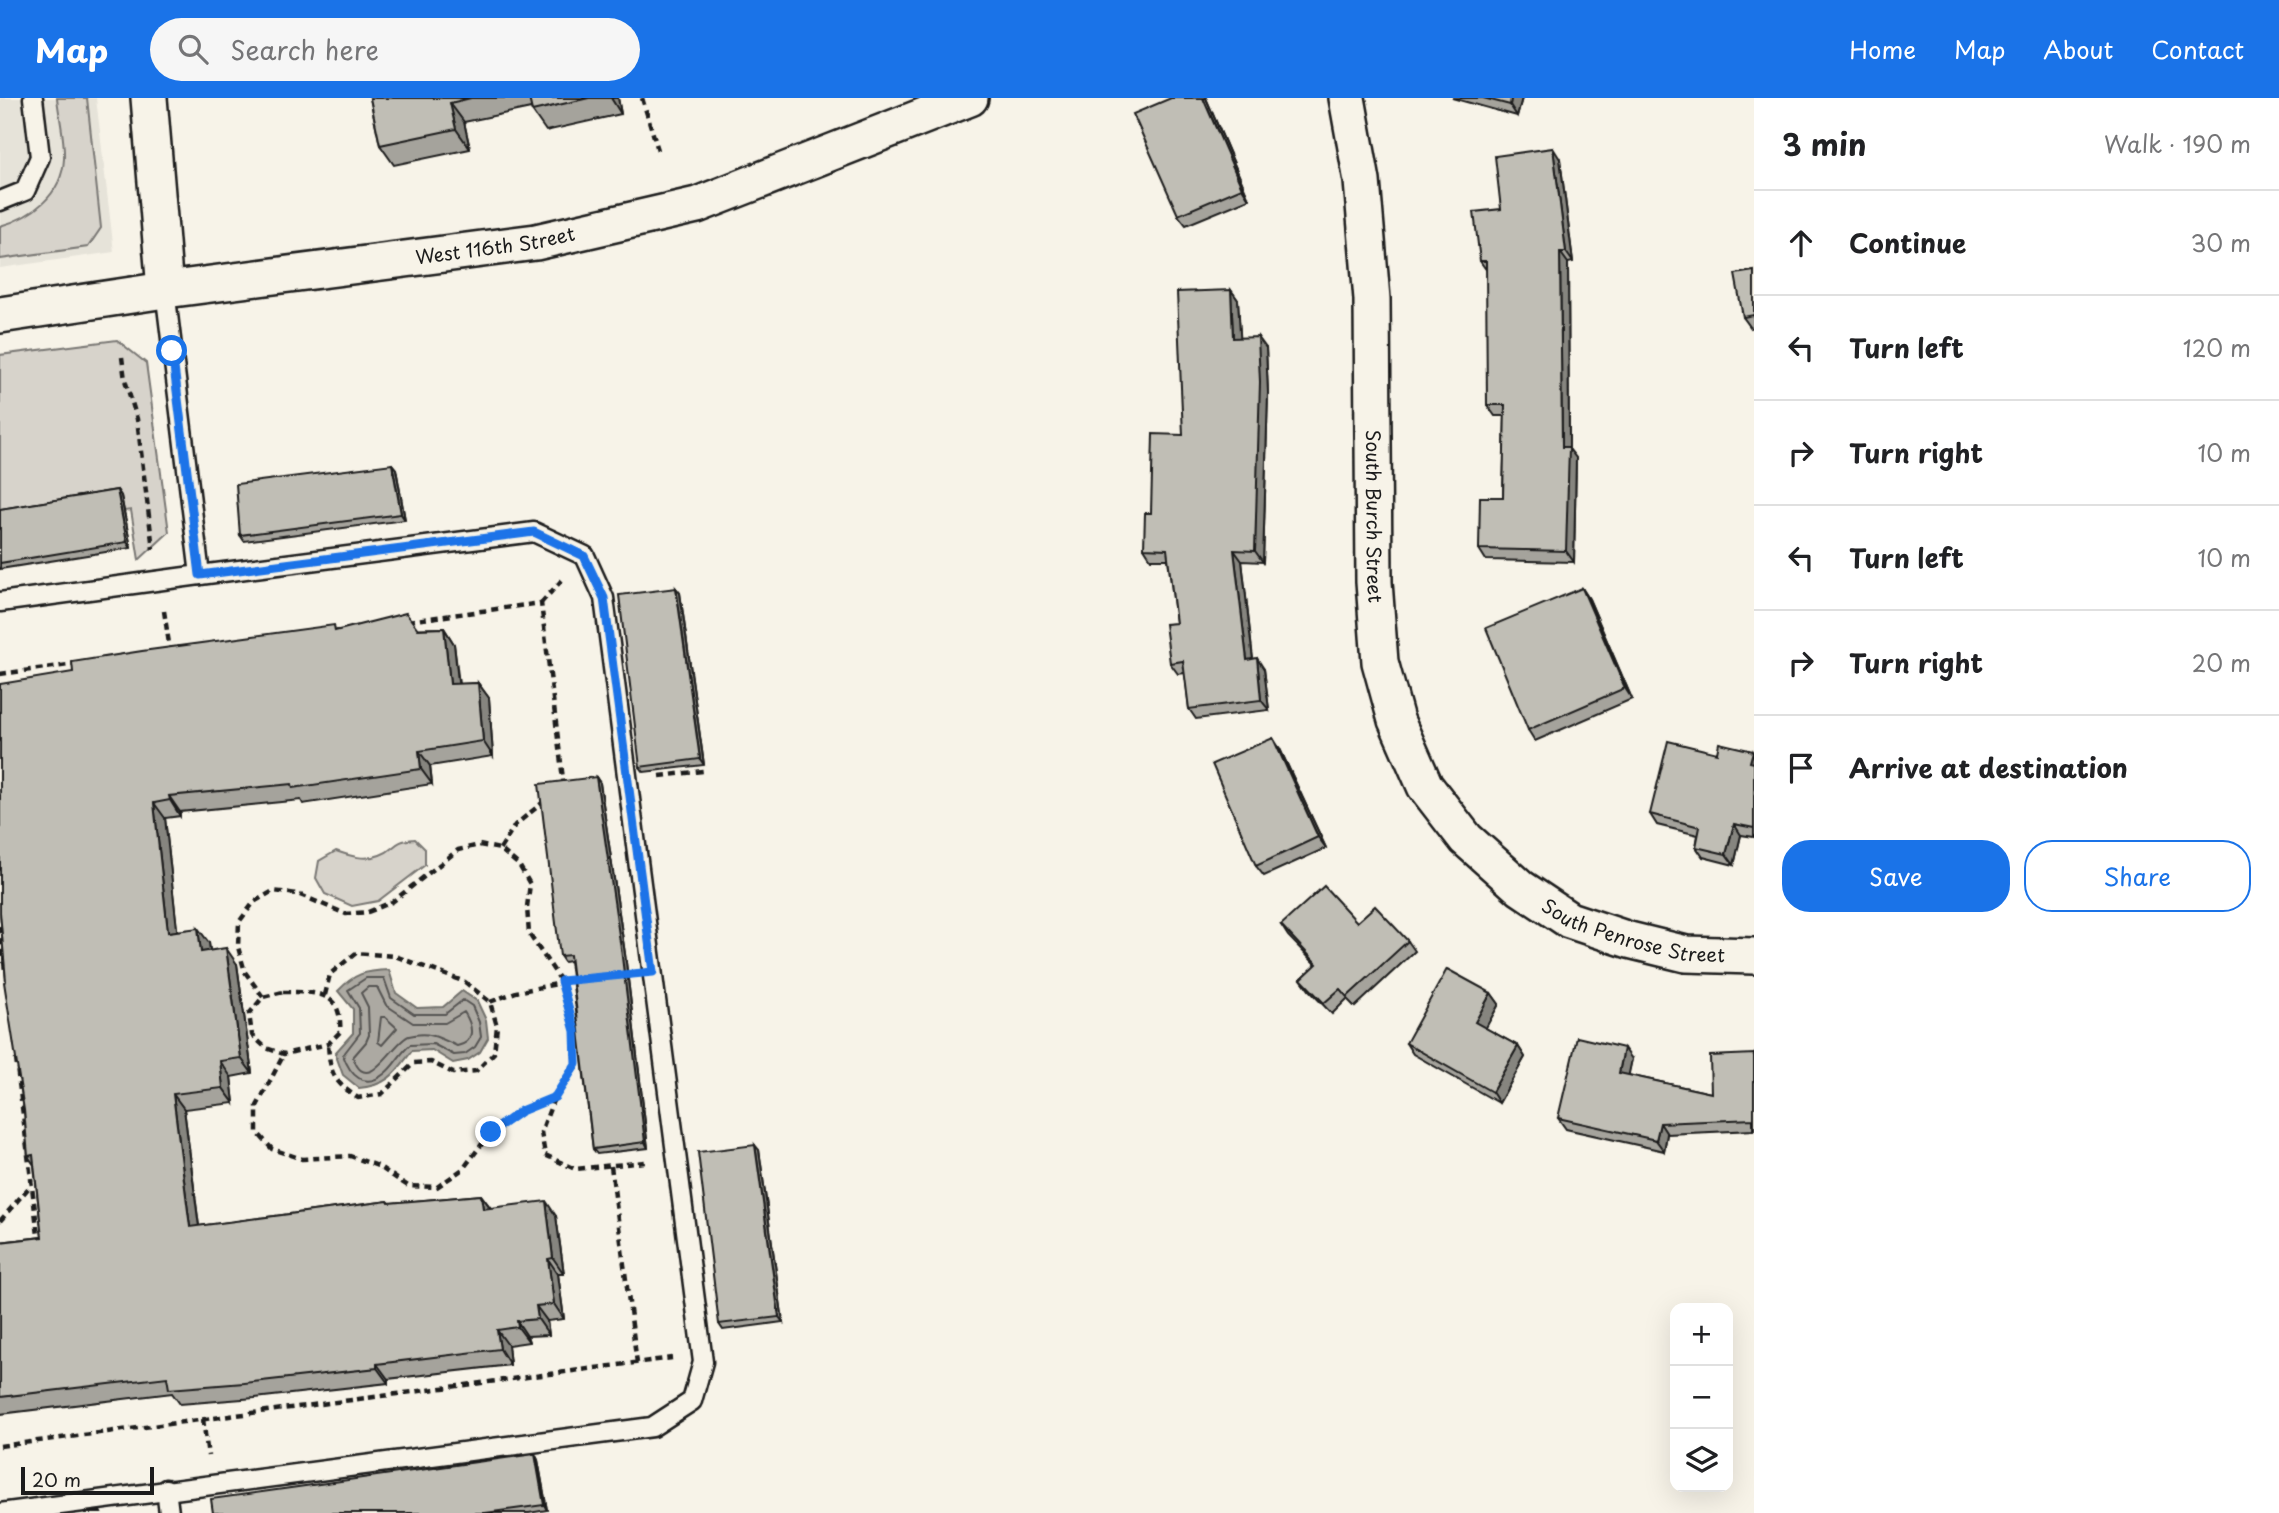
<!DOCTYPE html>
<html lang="en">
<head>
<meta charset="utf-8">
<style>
  body { margin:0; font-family:"Playpen Sans",sans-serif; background:#f6f6f6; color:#202124 }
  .controls { position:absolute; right:21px; bottom:21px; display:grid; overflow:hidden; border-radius:14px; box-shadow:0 7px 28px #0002 }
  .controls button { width:63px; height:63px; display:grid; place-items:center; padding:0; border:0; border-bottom:2px solid #e0e0e0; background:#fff; color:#202124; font:35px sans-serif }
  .scale { position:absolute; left:21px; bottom:18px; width:133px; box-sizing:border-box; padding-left:7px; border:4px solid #1c1c1c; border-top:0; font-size:19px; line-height:24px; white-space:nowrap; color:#1c1c1c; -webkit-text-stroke:5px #f7f3e8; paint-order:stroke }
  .stop { position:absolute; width:21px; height:21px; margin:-16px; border:5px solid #1a73e8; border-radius:50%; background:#fff }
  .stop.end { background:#1a73e8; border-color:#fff; box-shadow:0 2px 7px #0008 }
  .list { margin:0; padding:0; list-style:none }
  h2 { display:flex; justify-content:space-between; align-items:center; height:91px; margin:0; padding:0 28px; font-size:30px }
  h2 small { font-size:23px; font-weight:400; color:#757577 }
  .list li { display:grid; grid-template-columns:46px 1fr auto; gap:21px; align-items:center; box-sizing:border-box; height:105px; padding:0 28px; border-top:2px solid #e0e0e0 }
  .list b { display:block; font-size:26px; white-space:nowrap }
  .list em { font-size:23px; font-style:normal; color:#757577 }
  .actions { display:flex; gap:14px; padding:21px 28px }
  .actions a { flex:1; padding:16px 0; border:2px solid #1a73e8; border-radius:28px; text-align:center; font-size:24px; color:#1a73e8 }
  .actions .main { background:#1a73e8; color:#fff }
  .icon { flex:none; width:38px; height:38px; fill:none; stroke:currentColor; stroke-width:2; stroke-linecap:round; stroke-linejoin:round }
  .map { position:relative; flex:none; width:1754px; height:1415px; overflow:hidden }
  header { display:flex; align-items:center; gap:42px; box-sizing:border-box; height:98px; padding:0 35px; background:#1a73e8; color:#fff }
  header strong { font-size:33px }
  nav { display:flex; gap:38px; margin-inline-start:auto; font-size:24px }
  .search { width:490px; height:63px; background:#f6f6f6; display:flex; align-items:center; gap:18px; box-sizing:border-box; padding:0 24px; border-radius:38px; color:#757577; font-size:26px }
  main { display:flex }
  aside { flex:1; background:#fff }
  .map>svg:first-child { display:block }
</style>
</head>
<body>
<header>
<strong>Map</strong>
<div class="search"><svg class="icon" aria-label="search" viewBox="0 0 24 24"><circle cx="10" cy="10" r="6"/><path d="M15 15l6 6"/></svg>Search here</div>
<nav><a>Home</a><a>Map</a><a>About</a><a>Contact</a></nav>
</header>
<main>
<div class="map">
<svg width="1754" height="1415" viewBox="0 0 1754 1415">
  <rect width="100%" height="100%" fill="#f7f3e8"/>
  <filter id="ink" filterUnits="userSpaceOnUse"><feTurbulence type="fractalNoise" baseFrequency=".0143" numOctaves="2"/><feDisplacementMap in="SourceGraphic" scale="14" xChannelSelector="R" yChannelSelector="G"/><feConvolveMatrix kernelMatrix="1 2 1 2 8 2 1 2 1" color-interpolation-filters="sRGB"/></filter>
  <g filter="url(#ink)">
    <path fill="#e6e3d9" d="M 0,0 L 96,0 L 114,154 L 0,170 Z"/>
    <g fill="#d7d3cb" stroke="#7a7874" stroke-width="2">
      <path d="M 57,0 L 87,0 L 101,130 L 88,149 L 0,161 L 0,128 C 32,119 62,97 64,61 C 65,41 59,19 57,0 Z"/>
      <path d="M 117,242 L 146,265 L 169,434 L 139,462 L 131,412 L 0,430 L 0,257 Z"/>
      <path d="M 415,741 L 425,751 L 425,767 L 378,803 L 352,808 L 325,796 L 316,780 L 319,763 L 336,753 C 350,758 365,763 380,757 C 397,751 391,743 415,741 Z"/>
    </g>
    <path fill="#aca9a2" stroke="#72716c" stroke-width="2" d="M 389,872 L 396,895 L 417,910 L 443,909 L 462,893 L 477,903 L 486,922 L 488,940 L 480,954 L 468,962 L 453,965 L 432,952 L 412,953 C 395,975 389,987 359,990 L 343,977 L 335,955 L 353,935 L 353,911 L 338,893 C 355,875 365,873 389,872 Z"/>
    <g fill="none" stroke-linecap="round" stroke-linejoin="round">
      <g stroke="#565452" stroke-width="2">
        <path d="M 366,880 L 384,880 L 391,900 L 414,916 L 445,916 L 463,902 L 472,908 L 479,924 L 481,939 L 475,949 L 465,956 L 454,957 L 433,946 L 410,947 C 400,955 394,969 384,976 C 364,992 350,977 343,957 L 360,935 L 359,910 L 348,892 Z"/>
        <path d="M 368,889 L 377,889 L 386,907 L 413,925 L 445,925 L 464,914 C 473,928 476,944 457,948 C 440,940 430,933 409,938 C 394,942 367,1001 353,959 L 366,944 L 369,937 L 368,909 L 361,895 Z"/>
        <path d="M 381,919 L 385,919 L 397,930 L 382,947 L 378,944 Z"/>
      </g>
      <g stroke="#1c1c1c" stroke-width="23">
        <g id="lane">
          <path d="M 0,103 L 25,93 L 40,59 L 33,0"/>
          <path d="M 0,504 L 200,477"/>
          <path d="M 166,1391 L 169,1415"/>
          <path d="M 0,1415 L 652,1329 L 692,1303 L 703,1264 L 604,500 L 585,458 L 534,434 L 200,477 L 165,192"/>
        </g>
      </g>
      <g stroke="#1c1c1c" stroke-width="40">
        <g id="street">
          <path d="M 149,0 L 165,192"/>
          <path id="s1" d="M 1347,0 L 1362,83 L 1372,201 L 1374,484 L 1380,564 L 1396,622 L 1425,688 L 1466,741 L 1521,790 L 1569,822 L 1629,842 L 1686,856 L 1754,858"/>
          <path id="s2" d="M 0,217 L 165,192 L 536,144 L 697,107 L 970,0"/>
        </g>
      </g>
      <g stroke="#1c1c1c" stroke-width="4.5" stroke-dasharray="7 5" stroke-linecap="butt">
        <path d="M 642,0 L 658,52"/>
        <path d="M 122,259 L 125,282 L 137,321 L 153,451"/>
        <path d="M 541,505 L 562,482"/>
        <path d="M 164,513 L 170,552"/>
        <path d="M 408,523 L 541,505 L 564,689"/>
        <path d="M 0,576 L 76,566"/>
        <path d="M 660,678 L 703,673"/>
        <path d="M 500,751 L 515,727 L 547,701"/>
        <path d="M 0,828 L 5,873"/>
        <path d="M 283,894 C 315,894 343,892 340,934 L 328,946 L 284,956 L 266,950 L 252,937 L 249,916 L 263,899 Z"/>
        <path d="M 325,897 L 330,876 L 356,855 L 395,858 L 465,884 L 490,904 L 497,928 L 494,955 L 476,973 L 453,975 L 431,964 L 414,965 L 382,996 L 358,1000 C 333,983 330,976 328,946"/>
        <path d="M 263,899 L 245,874 L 238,849 L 239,824 L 254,804 L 273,793 L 298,796 L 346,816 L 368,814 L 392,804 L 458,752 L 479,747 L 500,751 L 519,767 L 530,786 L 527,809 L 529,836 L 561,883 L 575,933 L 576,966 L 555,999 L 521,1013 L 491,1034 L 463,1071 L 437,1089 L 408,1088 L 378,1068 L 350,1058 L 302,1061 L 272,1051 L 257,1034 L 257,1008 L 284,956"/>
        <path d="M 490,904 L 516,894 L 577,882"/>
        <path d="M 16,961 L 38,1137 L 43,1141"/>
        <path d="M 554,1000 L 541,1034 L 545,1057 L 575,1071 L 645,1064"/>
        <path d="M 611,1068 L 637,1265"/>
        <path d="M 0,1123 L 31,1087"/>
        <path d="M 203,1321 L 208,1358"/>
        <path d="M 0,1348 L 672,1260"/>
      </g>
      <use href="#lane" stroke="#f7f3e8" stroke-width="18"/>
      <use href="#street" stroke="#f7f3e8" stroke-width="35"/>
    </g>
    <g fill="#a5a39c" stroke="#1c1c1c" stroke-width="2">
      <path d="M 370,0 L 618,0 L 621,16 L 546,33 L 532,13 L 531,10 L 464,24 L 470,51 L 394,67 L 380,47 Z"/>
      <path d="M 1206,0 L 1249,101 L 1186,127 L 1178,117 Z"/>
      <path d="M 1452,0 L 1522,0 L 1517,18 Z"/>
      <path d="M 1560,61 L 1573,164 L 1568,165 L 1569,351 L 1576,360 L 1574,464 L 1486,462 L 1479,451 L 1503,399 L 1505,318 L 1495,318 L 1487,307 L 1487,173 L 1480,163 Z"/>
      <path d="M 1754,173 L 1754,229 L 1751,230 L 1743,219 Z"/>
      <path d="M 1231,192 L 1238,202 L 1240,240 L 1266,250 L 1268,295 L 1263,464 L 1242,463 L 1253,561 L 1264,571 L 1269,612 L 1196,621 L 1189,611 L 1185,575 L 1178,576 L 1170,565 L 1176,525 L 1168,461 L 1151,461 L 1144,450 L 1151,415 L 1183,337 Z"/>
      <path d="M 392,366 L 396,371 L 405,422 L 244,443 L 240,437 Z"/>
      <path d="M 117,392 L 121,398 L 131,450 L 0,471 L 0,411 Z"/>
      <path d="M 676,490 L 680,495 L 704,667 L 644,674 L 640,669 Z"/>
      <path d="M 1582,490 L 1589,501 L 1632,601 L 1535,643 L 1528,632 Z"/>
      <path d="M 444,530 L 454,546 L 459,586 L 478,585 L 489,600 L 493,658 L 430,668 L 432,686 L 303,706 L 301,702 L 180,714 L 180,718 L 165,720 L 177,832 L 209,845 L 210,853 L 237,866 L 252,975 L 231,979 L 234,1005 L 184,1011 L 199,1128 L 388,1103 L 390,1105 L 481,1097 L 491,1110 L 556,1118 L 564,1176 L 558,1176 L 564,1221 L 547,1223 L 549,1237 L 527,1238 L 529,1244 L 508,1247 L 510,1267 L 388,1281 L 388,1285 L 255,1300 L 180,1306 L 172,1295 L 0,1316 L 0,1144 L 42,1139 L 34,1067 L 28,1058 L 24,1012 L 6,883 L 0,814 L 337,532 Z"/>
      <path d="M 1280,651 L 1326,750 L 1264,778 L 1256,768 Z"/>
      <path d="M 1753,653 L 1754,655 L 1754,739 L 1741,737 L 1734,767 L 1703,759 L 1696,749 L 1698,737 L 1657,727 L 1650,716 L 1717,655 Z"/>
      <path d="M 596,679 L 600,685 L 625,856 L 648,1050 L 597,1056 L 593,1051 L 570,863 L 564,864 L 560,858 Z"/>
      <path d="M 1357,824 L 1408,843 L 1415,853 L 1355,909 L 1347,901 L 1332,916 L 1309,892 L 1301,881 L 1316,867 L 1288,838 L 1281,827 Z"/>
      <path d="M 1491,895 L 1499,906 L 1485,930 L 1518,948 L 1525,959 L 1499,1005 L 1413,956 L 1406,945 Z"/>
      <path d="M 1754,956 L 1754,1032 L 1667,1036 L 1664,1053 L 1566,1031 L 1558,1020 L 1632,961 L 1628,977 L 1711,995 Z"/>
      <path d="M 759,1052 L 783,1224 L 723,1232 L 719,1226 Z"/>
      <path d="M 535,1356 L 538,1362 L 547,1412 L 529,1415 L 213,1415 Z"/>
    </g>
    <g fill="#86857f" stroke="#1c1c1c" stroke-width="2">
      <path d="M 611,0 L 618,0 L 621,16 Z"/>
      <path d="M 1203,0 L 1206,0 L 1249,101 L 1242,90 Z"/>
      <path d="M 1511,0 L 1522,0 L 1517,18 L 1510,7 Z"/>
      <path d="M 450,5 L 464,24 L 470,51 L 456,31 Z"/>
      <path d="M 1553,50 L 1560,61 L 1573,164 L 1566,154 Z"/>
      <path d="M 1560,154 L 1568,165 L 1569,351 L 1576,360 L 1574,464 L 1566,453 L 1562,349 Z"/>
      <path d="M 1231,192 L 1238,202 L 1241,251 L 1233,240 Z"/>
      <path d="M 1258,239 L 1266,250 L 1268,295 L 1263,464 L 1255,453 Z"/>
      <path d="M 392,366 L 396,371 L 405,422 L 401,416 Z"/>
      <path d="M 117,392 L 121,398 L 131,450 L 127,444 Z"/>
      <path d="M 1234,452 L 1242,463 L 1254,572 L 1247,562 Z"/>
      <path d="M 676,490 L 680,495 L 704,667 L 700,661 Z"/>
      <path d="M 1582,490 L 1589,501 L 1632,601 L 1625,590 Z"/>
      <path d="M 444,530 L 454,546 L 460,602 L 450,586 Z"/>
      <path d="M 1257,560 L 1264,571 L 1269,612 L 1261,602 Z"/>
      <path d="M 478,585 L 489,600 L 493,658 L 483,643 Z"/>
      <path d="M 1273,640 L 1280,651 L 1326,750 L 1318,739 Z"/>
      <path d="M 419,653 L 430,668 L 432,686 L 421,671 Z"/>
      <path d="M 1753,653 L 1754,655 L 1754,670 L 1750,664 Z"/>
      <path d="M 596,679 L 600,685 L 625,856 L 648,1050 L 645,1044 Z"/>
      <path d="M 169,698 L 180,714 L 180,718 L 170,702 Z"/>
      <path d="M 154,705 L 165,720 L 179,849 L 168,834 Z"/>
      <path d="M 1734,726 L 1741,737 L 1734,767 L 1726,756 Z"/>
      <path d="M 198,830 L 209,845 L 212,869 L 201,854 Z"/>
      <path d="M 226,850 L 237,866 L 252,975 L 241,960 Z"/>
      <path d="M 1491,895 L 1499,906 L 1483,935 L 1475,924 Z"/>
      <path d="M 1518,948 L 1525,959 L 1499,1005 L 1492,994 Z"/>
      <path d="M 1624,950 L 1632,961 L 1627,985 L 1619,975 Z"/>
      <path d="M 220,963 L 231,979 L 234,1005 L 223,990 Z"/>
      <path d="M 173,996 L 184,1011 L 201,1145 L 190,1129 Z"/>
      <path d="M 1660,1025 L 1667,1036 L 1664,1053 L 1656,1042 Z"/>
      <path d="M 755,1047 L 759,1052 L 783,1224 L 779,1219 Z"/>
      <path d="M 481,1097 L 492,1112 L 483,1111 Z"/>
      <path d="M 546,1103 L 556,1118 L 564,1176 L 553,1160 Z"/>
      <path d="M 548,1161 L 558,1176 L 564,1221 L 554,1206 Z"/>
      <path d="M 536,1208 L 547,1223 L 549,1237 L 538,1221 Z"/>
      <path d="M 517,1223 L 527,1238 L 529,1244 L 518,1229 Z"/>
      <path d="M 497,1232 L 508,1247 L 510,1267 L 500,1251 Z"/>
      <path d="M 377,1266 L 388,1281 L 388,1285 L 377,1270 Z"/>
      <path d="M 535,1356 L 538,1362 L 547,1412 L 544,1407 Z"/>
    </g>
    <g fill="#c0beb5" stroke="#1c1c1c" stroke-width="2">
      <path d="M 370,0 L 471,0 L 450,5 L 456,31 L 380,47 Z"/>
      <path d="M 529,0 L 589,0 L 532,13 Z"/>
      <path d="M 1171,0 L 1203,0 L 1242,90 L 1178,117 L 1133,16 Z"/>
      <path d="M 1483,0 L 1511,0 L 1510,7 Z"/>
      <path d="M 1553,50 L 1566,154 L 1560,154 L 1562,349 L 1569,349 L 1566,453 L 1479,451 L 1480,399 L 1503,399 L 1505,307 L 1487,307 L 1486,163 L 1480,163 L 1474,114 L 1501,111 L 1495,58 Z"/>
      <path d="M 1754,173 L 1754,217 L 1743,219 L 1735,176 Z"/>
      <path d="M 1231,192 L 1233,240 L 1258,239 L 1260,284 L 1255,453 L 1234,452 L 1247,562 L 1257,560 L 1261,602 L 1189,611 L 1183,563 L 1170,565 L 1165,526 L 1176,525 L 1167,451 L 1144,450 L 1145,415 L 1151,415 L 1153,336 L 1183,337 L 1177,194 Z"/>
      <path d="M 392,366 L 401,416 L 240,437 L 236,386 Z"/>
      <path d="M 117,392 L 127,444 L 0,465 L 0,411 Z"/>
      <path d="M 676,490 L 700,661 L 640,669 L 619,497 Z"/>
      <path d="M 1582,490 L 1625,590 L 1528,632 L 1486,530 Z"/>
      <path d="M 406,515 L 418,531 L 444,530 L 450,586 L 478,585 L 483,643 L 419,653 L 421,671 L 293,690 L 292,686 L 169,698 L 170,702 L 154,705 L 168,834 L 198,830 L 201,854 L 226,850 L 241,960 L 220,963 L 223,990 L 173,996 L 190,1129 L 388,1103 L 389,1105 L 481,1097 L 483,1111 L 546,1103 L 553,1160 L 548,1161 L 554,1206 L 536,1208 L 538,1221 L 517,1223 L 518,1229 L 497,1232 L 500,1251 L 377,1266 L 377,1270 L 244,1285 L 169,1291 L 167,1279 L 0,1299 L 0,1144 L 42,1139 L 33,1057 L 28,1058 L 24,1012 L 4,884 L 6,883 L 0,814 L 0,586 L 73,574 L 72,564 L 142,553 L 334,527 L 335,533 Z"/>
      <path d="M 1273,640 L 1318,739 L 1256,768 L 1212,666 Z"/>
      <path d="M 1668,643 L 1717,655 L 1719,645 L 1753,653 L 1750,664 L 1754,665 L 1754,730 L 1734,726 L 1726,756 L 1696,749 L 1700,729 L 1650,716 Z"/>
      <path d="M 596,679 L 621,851 L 645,1044 L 593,1051 L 570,857 L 560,858 L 539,686 Z"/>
      <path d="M 1324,788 L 1357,824 L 1375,808 L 1408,843 L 1347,899 L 1340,891 L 1324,905 L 1301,881 L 1317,866 L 1281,827 Z"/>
      <path d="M 1447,871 L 1491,895 L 1475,924 L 1518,948 L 1492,994 L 1406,945 Z"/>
      <path d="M 1577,939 L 1624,950 L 1619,975 L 1711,995 L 1710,958 L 1754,956 L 1754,1032 L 1753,1032 L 1753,1021 L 1660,1025 L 1656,1042 L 1558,1020 Z"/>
      <path d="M 755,1047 L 779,1219 L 719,1226 L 698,1054 Z"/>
      <path d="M 535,1356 L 544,1407 L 485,1415 L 213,1415 L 211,1401 Z"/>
      <path d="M 100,1413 L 101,1415 L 84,1415 Z"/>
    </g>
  </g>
  <g fill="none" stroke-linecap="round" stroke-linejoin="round" filter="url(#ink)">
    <path stroke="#1a73e8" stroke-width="9" d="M 172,253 L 200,477 L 534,434 L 584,458 L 604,500 L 653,874 L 561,883 L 575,933 L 576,966 L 555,999 L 521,1013 L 491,1034"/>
  </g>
  <g text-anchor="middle" stroke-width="5" stroke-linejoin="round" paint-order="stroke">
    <g font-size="19" fill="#1c1c1c" stroke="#f7f3e8">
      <text dy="7" stroke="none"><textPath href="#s2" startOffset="500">West 116th Street</textPath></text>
      <text dy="7" stroke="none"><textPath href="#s1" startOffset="420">South Burch Street</textPath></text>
      <text dy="7" stroke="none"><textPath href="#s1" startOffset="962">South Penrose Street</textPath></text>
    </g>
  </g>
</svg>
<div class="controls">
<button>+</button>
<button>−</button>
<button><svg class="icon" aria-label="layers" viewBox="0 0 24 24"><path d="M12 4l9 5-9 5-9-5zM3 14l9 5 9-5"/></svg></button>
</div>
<div class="scale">20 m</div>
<div class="stop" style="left:172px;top:253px"></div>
<div class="stop end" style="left:491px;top:1034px"></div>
</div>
<aside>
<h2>3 min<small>Walk · 190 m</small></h2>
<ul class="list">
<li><svg class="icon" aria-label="ahead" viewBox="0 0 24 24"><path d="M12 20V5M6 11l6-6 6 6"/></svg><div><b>Continue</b></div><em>30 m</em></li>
<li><svg class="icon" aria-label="left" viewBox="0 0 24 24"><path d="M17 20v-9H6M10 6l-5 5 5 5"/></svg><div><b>Turn left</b></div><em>120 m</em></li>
<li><svg class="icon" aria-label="right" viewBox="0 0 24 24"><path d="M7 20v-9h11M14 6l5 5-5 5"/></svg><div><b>Turn right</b></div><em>10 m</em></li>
<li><svg class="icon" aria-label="left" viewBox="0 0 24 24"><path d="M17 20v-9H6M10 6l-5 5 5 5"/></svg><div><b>Turn left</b></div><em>10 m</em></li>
<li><svg class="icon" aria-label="right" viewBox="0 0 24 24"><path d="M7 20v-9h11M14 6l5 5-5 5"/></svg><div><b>Turn right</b></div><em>20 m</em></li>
<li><svg class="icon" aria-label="arrive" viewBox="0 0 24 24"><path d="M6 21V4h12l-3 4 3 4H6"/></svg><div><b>Arrive at destination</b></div></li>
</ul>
<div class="actions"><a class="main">Save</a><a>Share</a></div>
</aside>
</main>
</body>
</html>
